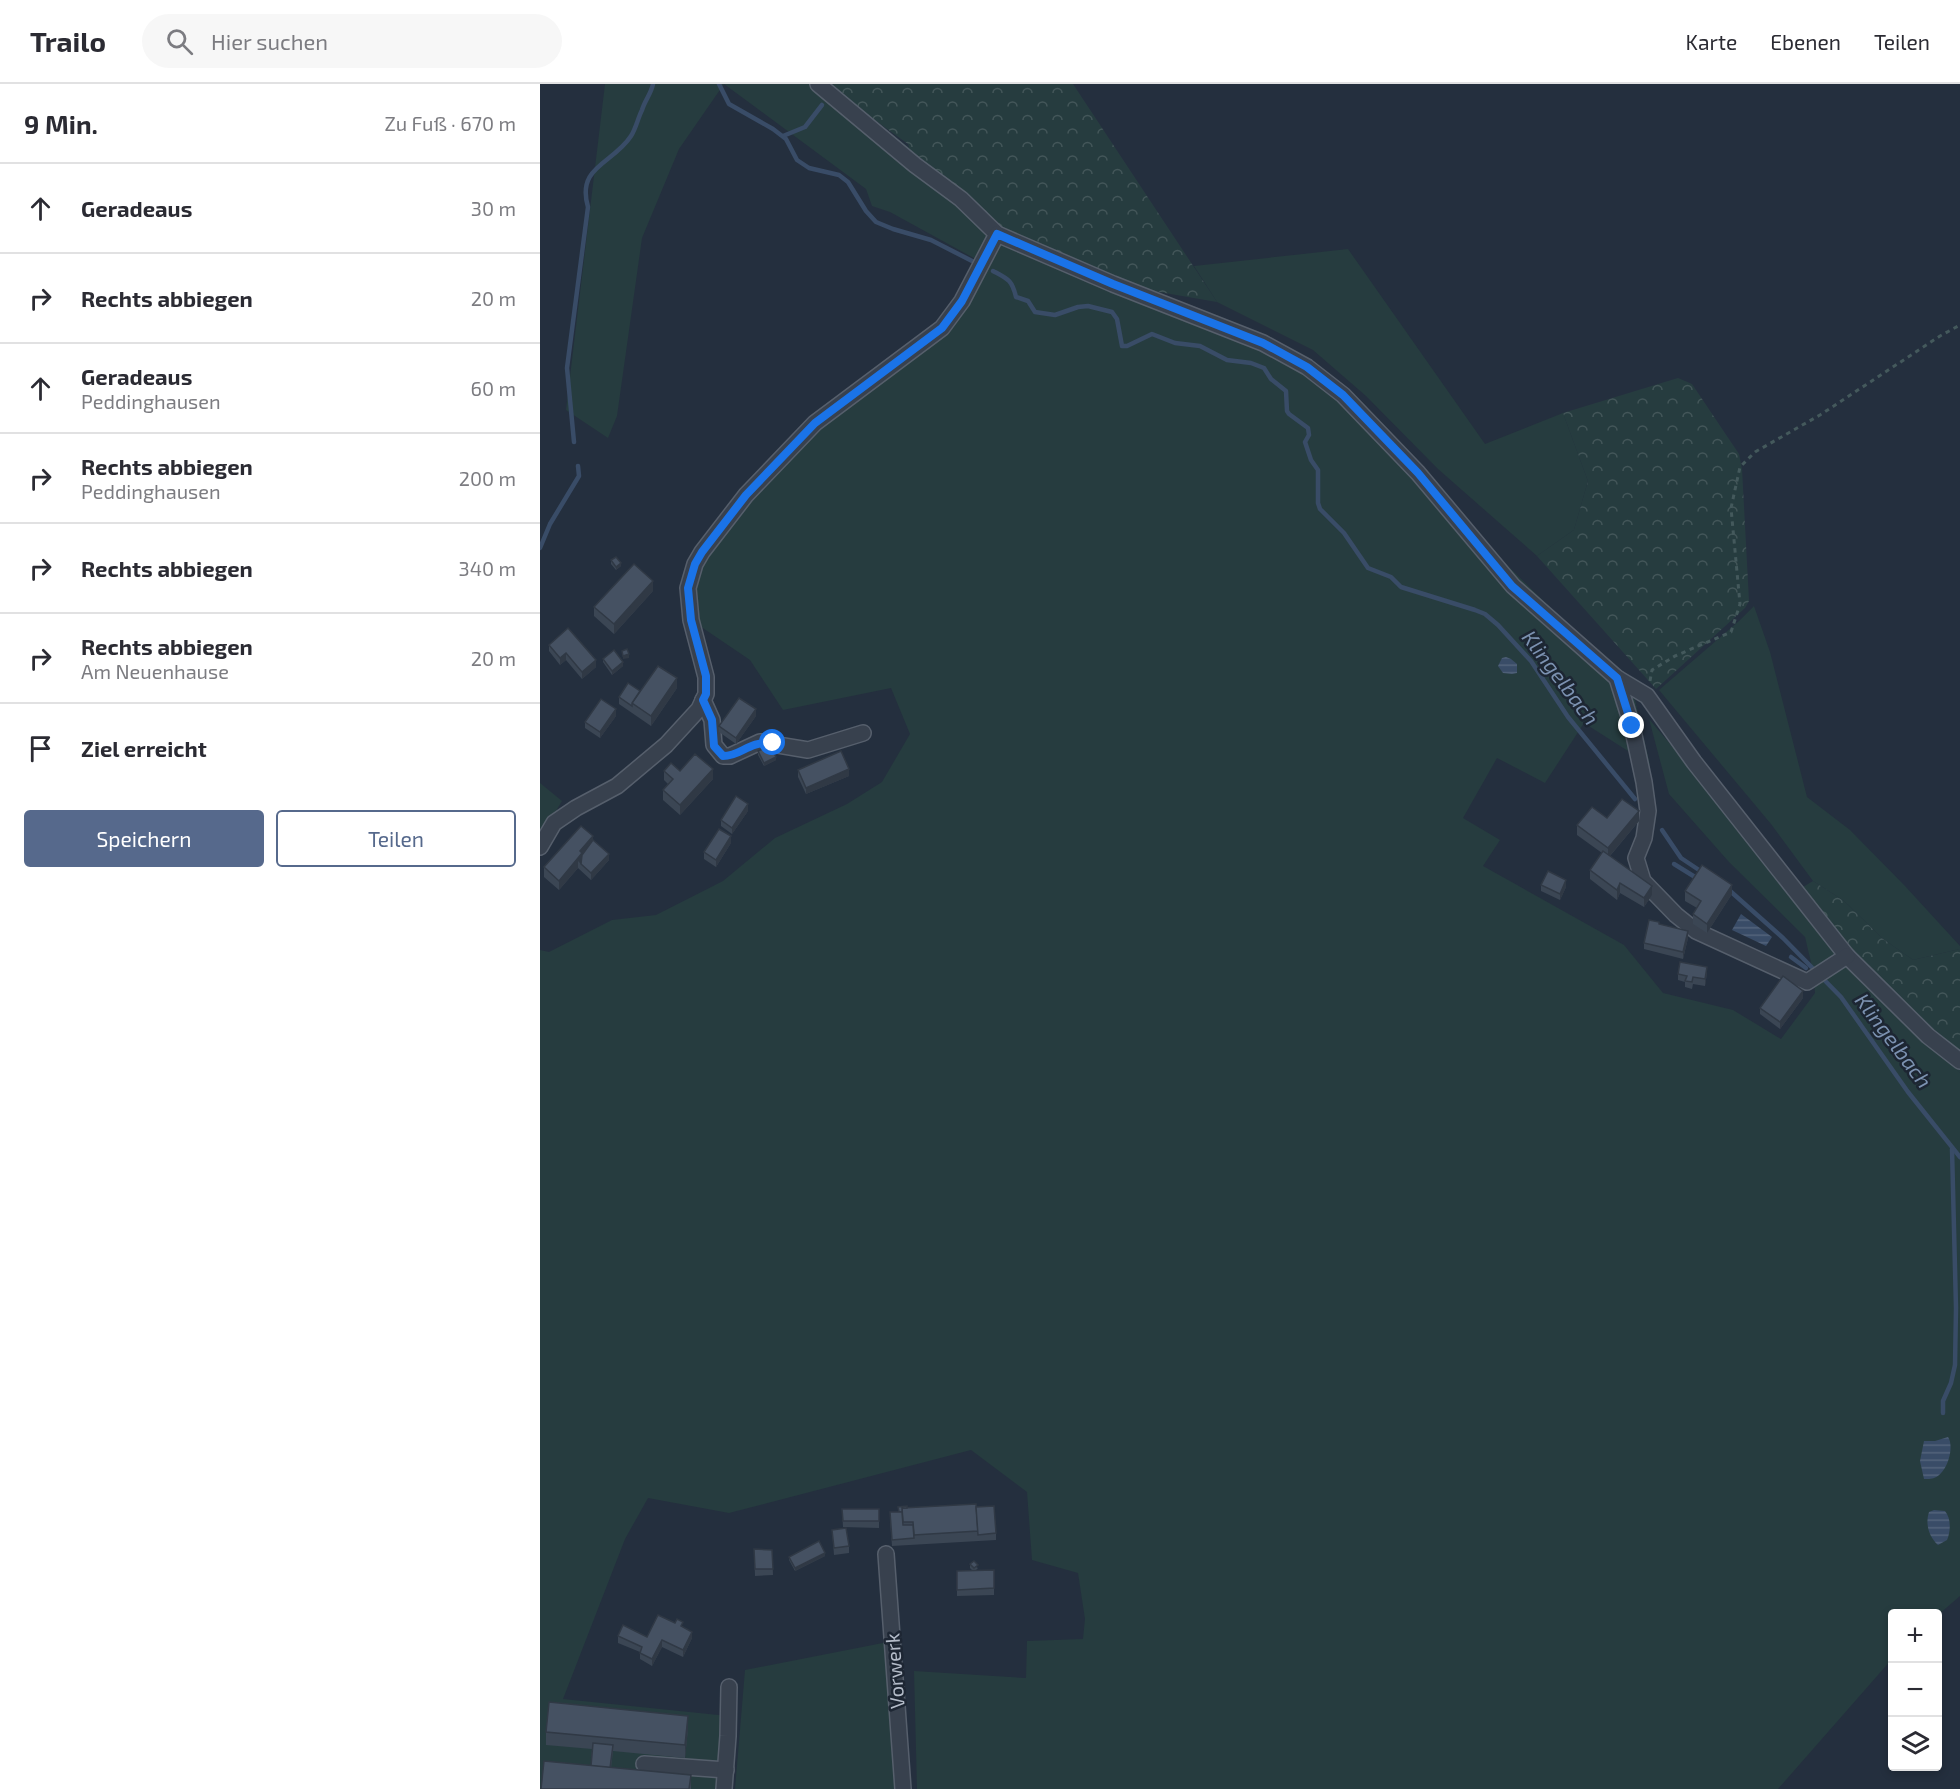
<!DOCTYPE html>
<html lang="de">
<head>
<meta charset="utf-8">
<style>
  body { margin:0; font-family:"Exo 2",sans-serif; background:#f7f7f7; color:#2b2b33 }
  .controls { position:absolute; right:18px; bottom:18px; display:grid; overflow:hidden; border-radius:6px; box-shadow:0 3px 9px #0003 }
  .controls button { width:54px; height:54px; display:grid; place-items:center; padding:0; border:0; border-bottom:2px solid #e1e1e2; background:#fff; color:#2b2b33; font:30px sans-serif }
  .stop { position:absolute; width:18px; height:18px; margin:-14px; border:4px solid #1a73e8; border-radius:50%; background:#fff }
  .stop.end { background:#1a73e8; border-color:#fff; box-shadow:0 2px 6px #0008 }
  .list { margin:0; padding:0; list-style:none }
  h2 { display:flex; justify-content:space-between; align-items:center; height:78px; margin:0; padding:0 24px; font-size:26px }
  h2 small { font-size:20px; font-weight:400; color:#7c7c81 }
  .list li { display:grid; grid-template-columns:39px 1fr auto; gap:18px; align-items:center; box-sizing:border-box; height:90px; padding:0 24px; border-top:2px solid #e1e1e2 }
  .list b { display:block; font-size:22px; white-space:nowrap }
  .list p { margin:0; font-size:20px; white-space:nowrap; color:#7c7c81 }
  .list em { font-size:20px; font-style:normal; color:#7c7c81 }
  .actions { display:flex; gap:12px; padding:18px 24px }
  .actions a { flex:1; padding:14px 0; border:2px solid #56698c; border-radius:6px; text-align:center; font-size:21px; color:#56698c }
  .actions .main { background:#56698c; color:#fff }
  .icon { flex:none; width:33px; height:33px; fill:none; stroke:currentColor; stroke-width:2; stroke-linecap:round; stroke-linejoin:round }
  .map { position:relative; flex:none; width:1420px; height:1705px; overflow:hidden }
  header { display:flex; align-items:center; gap:36px; box-sizing:border-box; height:84px; padding:0 30px; background:#fff; border-bottom:2px solid #e1e1e2 }
  header strong { font-size:28px }
  nav { display:flex; gap:33px; margin-inline-start:auto; font-size:21px }
  .search { width:420px; height:54px; background:#f7f7f7; display:flex; align-items:center; gap:15px; box-sizing:border-box; padding:0 21px; border-radius:33px; color:#7c7c81; font-size:22px }
  main { display:flex }
  aside { flex:1; background:#fff }
  .map>svg:first-child { display:block }
</style>
</head>
<body>
<header>
<strong>Trailo</strong>
<div class="search"><svg class="icon" aria-label="search" viewBox="0 0 24 24"><circle cx="10" cy="10" r="6"/><path d="M15 15l6 6"/></svg>Hier suchen</div>
<nav><a>Karte</a><a>Ebenen</a><a>Teilen</a></nav>
</header>
<main>
<aside>
<h2>9 Min.<small>Zu Fuß · 670 m</small></h2>
<ul class="list">
<li><svg class="icon" aria-label="ahead" viewBox="0 0 24 24"><path d="M12 20V5M6 11l6-6 6 6"/></svg><div><b>Geradeaus</b></div><em>30 m</em></li>
<li><svg class="icon" aria-label="right" viewBox="0 0 24 24"><path d="M7 20v-9h11M14 6l5 5-5 5"/></svg><div><b>Rechts abbiegen</b></div><em>20 m</em></li>
<li><svg class="icon" aria-label="ahead" viewBox="0 0 24 24"><path d="M12 20V5M6 11l6-6 6 6"/></svg><div><b>Geradeaus</b><p>Peddinghausen</p></div><em>60 m</em></li>
<li><svg class="icon" aria-label="right" viewBox="0 0 24 24"><path d="M7 20v-9h11M14 6l5 5-5 5"/></svg><div><b>Rechts abbiegen</b><p>Peddinghausen</p></div><em>200 m</em></li>
<li><svg class="icon" aria-label="right" viewBox="0 0 24 24"><path d="M7 20v-9h11M14 6l5 5-5 5"/></svg><div><b>Rechts abbiegen</b></div><em>340 m</em></li>
<li><svg class="icon" aria-label="right" viewBox="0 0 24 24"><path d="M7 20v-9h11M14 6l5 5-5 5"/></svg><div><b>Rechts abbiegen</b><p>Am Neuenhause</p></div><em>20 m</em></li>
<li><svg class="icon" aria-label="arrive" viewBox="0 0 24 24"><path d="M6 21V4h12l-3 4 3 4H6"/></svg><div><b>Ziel erreicht</b></div></li>
</ul>
<div class="actions"><a class="main">Speichern</a><a>Teilen</a></div>
</aside>
<div class="map">
<svg width="1420" height="1705" viewBox="0 0 1420 1705">
  <defs>
    <pattern id="forest-crowns" width="20" height="18" patternUnits="userSpaceOnUse" patternTransform="scale(1.5)"><rect width="20" height="18" fill="#263c3f"/><path d="M2 6a3 3 0 1 1 6 0M12 15a3 3 0 1 1 6 0" fill="none" stroke="#435659"/></pattern>
    <pattern id="water-rules" width="6" height="5" patternUnits="userSpaceOnUse" patternTransform="scale(1.5)"><rect width="6" height="5" fill="#394c67"/><path d="M0 2.5h6" fill="none" stroke="#53647b"/></pattern>
  </defs>
  <rect width="100%" height="100%" fill="#242f3e"/>
  <g fill="#263c3f">
    <path d="M 65,0 L 285,0 L 458,131 L 441,178 L 350,128 L 332,122 L 326,105 L 184,0 L 139,65 L 102,154 L 77,332 L 68,354 L 26,326 Z"/>
    <path d="M 457,150 L 764,286 L 787,304 L 1031,544 L 1095,616 L 1110,681 L 1044,639 L 1005,699 L 957,674 L 923,734 L 960,756 L 943,782 L 1084,861 L 1123,909 L 1193,926 L 1241,955 L 1275,909 L 1273,887 L 1265,853 L 1189,778 L 1129,710 L 1109,635 L 1213,758 L 1420,989 L 1420,1512 L 1398,1531 L 1352,1530 L 1352,1575 L 1238,1705 L 377,1705 L 374,1587 L 486,1594 L 487,1557 L 543,1555 L 545,1535 L 538,1489 L 492,1476 L 487,1408 L 431,1366 L 189,1429 L 108,1414 L 85,1455 L 23,1615 L 188,1632 L 177,1705 L 0,1705 L 0,866 L 9,868 L 72,836 L 116,831 L 183,797 L 235,754 L 307,720 L 342,698 L 370,650 L 351,604 L 243,626 L 210,576 L 151,536 L 155,480 L 275,339 L 402,244 Z"/>
    <path d="M 808,165 L 945,360 L 1023,329 L 1048,397 L 1034,446 L 997,472 L 898,385 L 826,312 L 773,266 L 677,218 L 654,182 Z"/>
    <path d="M 1214,522 L 1230,568 L 1267,713 L 1310,746 L 1365,802 L 1420,862 L 1420,865 L 1373,876 L 1343,855 L 1304,817 L 1273,797 L 1231,740 L 1119,606 L 1199,537 Z"/>
    <path d="M 0,699 L 22,717 L 0,753 Z"/>
    <path d="M 358,1556 L 358,1705 L 195,1705 L 205,1586 Z"/>
  </g>
  <g fill="url(#forest-crowns)">
    <path d="M 285,0 L 533,0 L 677,218 L 573,200 L 457,150 L 375,81 L 368,60 Z"/>
    <path d="M 1138,294 L 1152,300 L 1199,370 L 1202,385 L 1209,517 L 1205,524 L 1116,605 L 997,472 L 1034,446 L 1048,397 L 1023,329 Z"/>
    <path d="M 1273,797 L 1304,817 L 1343,855 L 1373,876 L 1420,865 L 1420,989 L 1252,810 Z"/>
  </g>
  <g fill="url(#water-rules)">
    <path d="M 966,573 L 971,575 L 977,580 L 977,589 L 972,590 L 963,589 L 958,582 L 962,574 Z"/>
    <path d="M 1201,830 L 1232,853 L 1226,862 L 1192,846 Z"/>
    <path d="M 1408,1353 C 1415,1363 1407,1390 1394,1394 C 1393,1395 1385,1395 1384,1395 L 1380,1377 L 1384,1357 L 1395,1357 Z"/>
    <path d="M 1394,1426 L 1405,1427 C 1411,1434 1411,1447 1407,1456 L 1398,1461 C 1389,1453 1385,1440 1389,1428 Z"/>
  </g>
  <g fill="none" stroke-linecap="round" stroke-linejoin="round">
    <g stroke="#394c67" stroke-width="4.5">
      <path d="M 179,0 L 189,20 L 233,45 L 246,55 L 257,76 L 269,84 L 299,91 L 308,98 L 326,127 L 336,138 L 353,145 L 391,156 L 434,178"/>
      <path d="M 243,52 L 265,43 L 282,21"/>
      <path d="M 453,187 C 468,195 472,196 476,213 L 488,217 L 495,228 L 515,231 L 538,223 L 548,222 L 572,228 L 577,235 L 582,262 L 587,262 L 612,250 L 635,259 L 660,262 L 687,276 L 711,279 L 724,284 L 731,295 L 746,307 L 747,327 L 749,330 L 768,344 L 769,351 L 765,358 L 771,376 L 778,386 L 778,419 L 780,425 L 804,449 L 828,484 L 851,493 L 861,503 L 935,526 L 945,530 L 958,541 L 991,577 L 1028,633 L 1095,715"/>
      <path d="M 34,358 L 27,284 L 48,123 C 36,82 73,80 91,52 C 96,44 98,34 102,26 C 105,16 111,10 113,0"/>
      <path d="M 0,464 L 10,440 L 39,392 L 38,382"/>
      <path d="M 1122,746 L 1141,774 L 1162,788"/>
      <path d="M 1134,780 L 1155,793"/>
      <path d="M 1189,806 L 1243,854 L 1301,913 L 1368,1008 L 1420,1073"/>
      <path d="M 1251,873 L 1266,884"/>
      <path d="M 1403,1329 L 1403,1317 L 1411,1299 L 1415,1281 L 1416,1224 L 1412,1065"/>
    </g>
    <g stroke="#565f6c" stroke-width="18">
      <g id="minor">
        <path d="M 278,0 L 375,81 L 421,115 L 457,150 L 573,200 L 723,259 L 767,283 L 803,311 L 878,389 L 973,502 L 1077,594 L 1107,612 L 1154,678 L 1307,872 L 1388,952 L 1420,977"/>
        <path d="M 1077,594 L 1092,642 L 1104,698 L 1108,727 L 1104,754 L 1096,774 L 1103,797 L 1136,831 L 1156,847 L 1267,898 L 1307,872"/>
        <path d="M 163,616 L 172,636 L 174,661 L 183,672 L 190,672 L 220,658 L 268,666 L 323,649"/>
        <path d="M 0,763 L 14,739 L 36,724 L 77,702 L 126,661 L 159,625 L 166,610 L 166,593 L 151,536 L 148,504 L 155,480 L 162,468 L 206,411 L 275,339 L 402,244 L 422,217 L 457,150"/>
        <path d="M 346,1470 L 363,1705"/>
        <path d="M 104,1680 L 186,1686"/>
        <path d="M 184,1705 L 188,1652 L 189,1603"/>
      </g>
    </g>
    <path stroke="#44595c" stroke-width="3" stroke-dasharray="4.5 4.5" stroke-linecap="butt" d="M 1110,597 L 1112,586 L 1135,572 L 1191,548 L 1200,520 L 1191,424 L 1200,383 L 1215,368 L 1280,331 L 1400,252 L 1420,241"/>
    <use href="#minor" stroke="#38414e" stroke-width="15"/>
  </g>
  <g fill="#3b4654">
    <path d="M 71,476 L 81,482 L 76,486 L 71,480 Z"/>
    <path d="M 113,507 L 74,550 L 54,532 L 54,523 Z"/>
    <path d="M 9,561 L 56,583 L 42,595 L 26,576 L 20,581 L 9,567 Z"/>
    <path d="M 63,575 L 83,582 L 72,591 L 63,578 Z"/>
    <path d="M 137,604 L 111,642 L 79,620 L 79,613 L 100,607 Z"/>
    <path d="M 76,632 L 60,654 L 45,644 L 45,638 Z"/>
    <path d="M 216,632 L 196,660 L 179,648 L 179,642 Z"/>
    <path d="M 218,667 L 236,676 L 224,682 L 218,671 Z"/>
    <path d="M 258,686 L 309,692 L 266,710 L 258,693 Z"/>
    <path d="M 124,687 L 140,687 L 173,695 L 140,731 L 123,716 L 123,706 L 128,700 L 124,696 Z"/>
    <path d="M 208,727 L 192,750 L 181,742 L 181,736 Z"/>
    <path d="M 1067,734 L 1099,737 L 1070,772 L 1112,811 L 1104,823 L 1080,809 L 1077,816 L 1050,795 L 1050,786 L 1062,769 L 1037,751 L 1037,741 Z"/>
    <path d="M 53,756 L 69,776 L 51,796 L 38,784 L 19,806 L 4,793 L 4,783 Z"/>
    <path d="M 191,759 L 176,783 L 164,775 L 164,768 Z"/>
    <path d="M 1001,801 L 1026,803 L 1020,816 L 1001,807 Z"/>
    <path d="M 1145,807 L 1192,810 L 1167,849 L 1153,840 L 1153,830 L 1157,824 L 1145,817 Z"/>
    <path d="M 1119,841 L 1148,854 L 1143,875 L 1104,865 L 1104,859 Z"/>
    <path d="M 1167,889 L 1165,902 L 1153,900 L 1152,905 L 1145,903 L 1145,898 L 1138,896 L 1138,890 Z"/>
    <path d="M 1263,914 L 1240,945 L 1220,930 L 1220,924 Z"/>
    <path d="M 436,1423 L 456,1449 L 456,1456 L 352,1462 L 350,1435 L 358,1428 L 367,1424 Z"/>
    <path d="M 302,1425 L 339,1425 L 339,1444 L 303,1443 Z"/>
    <path d="M 292,1446 L 309,1462 L 309,1469 L 294,1471 Z"/>
    <path d="M 214,1465 L 232,1466 L 233,1491 L 215,1492 Z"/>
    <path d="M 285,1472 L 255,1487 L 249,1476 L 249,1473 Z"/>
    <path d="M 430,1480 L 438,1484 L 435,1487 L 454,1486 L 454,1511 L 417,1512 L 417,1487 L 433,1487 L 430,1484 Z"/>
    <path d="M 143,1543 L 152,1554 L 143,1573 L 122,1563 L 112,1582 L 100,1575 L 100,1568 L 78,1559 L 78,1552 L 107,1553 Z"/>
    <path d="M 148,1645 L 145,1674 L 73,1667 L 71,1684 L 151,1691 L 151,1705 L 1,1705 L 51,1682 L 52,1665 L 6,1661 L 6,1648 Z"/>
  </g>
  <g fill="#303945">
    <path d="M 81,479 L 81,482 L 76,486 L 76,483 Z"/>
    <path d="M 113,497 L 113,507 L 74,550 L 74,540 Z"/>
    <path d="M 26,569 L 26,576 L 20,581 L 20,574 Z"/>
    <path d="M 89,570 L 89,574 L 83,575 L 83,572 Z"/>
    <path d="M 56,576 L 56,583 L 42,595 L 42,588 Z"/>
    <path d="M 83,578 L 83,582 L 72,591 L 72,587 Z"/>
    <path d="M 137,594 L 137,604 L 111,642 L 111,632 Z"/>
    <path d="M 76,625 L 76,632 L 60,654 L 60,648 Z"/>
    <path d="M 216,625 L 216,632 L 196,660 L 196,654 Z"/>
    <path d="M 236,673 L 236,676 L 224,682 L 224,679 Z"/>
    <path d="M 173,685 L 173,695 L 140,731 L 140,721 Z"/>
    <path d="M 309,685 L 309,692 L 266,710 L 266,704 Z"/>
    <path d="M 208,720 L 208,727 L 192,750 L 192,744 Z"/>
    <path d="M 1099,727 L 1099,737 L 1068,774 L 1068,764 Z"/>
    <path d="M 53,752 L 53,762 L 41,780 L 38,777 L 38,784 L 19,806 L 19,797 L 40,767 Z"/>
    <path d="M 191,752 L 191,759 L 176,783 L 176,776 Z"/>
    <path d="M 69,770 L 69,776 L 51,796 L 51,789 Z"/>
    <path d="M 1026,796 L 1026,803 L 1020,816 L 1020,810 Z"/>
    <path d="M 1080,799 L 1080,809 L 1077,816 L 1077,806 Z"/>
    <path d="M 1192,801 L 1192,810 L 1167,849 L 1167,840 Z"/>
    <path d="M 1112,802 L 1112,811 L 1104,823 L 1104,814 Z"/>
    <path d="M 1148,847 L 1148,854 L 1143,875 L 1143,868 Z"/>
    <path d="M 1167,883 L 1167,889 L 1165,902 L 1165,895 Z"/>
    <path d="M 1263,907 L 1263,914 L 1240,945 L 1240,938 Z"/>
    <path d="M 285,1469 L 285,1472 L 255,1487 L 255,1484 Z"/>
    <path d="M 152,1548 L 152,1554 L 143,1573 L 143,1566 Z"/>
    <path d="M 122,1556 L 122,1563 L 112,1582 L 112,1575 Z"/>
    <path d="M 148,1632 L 148,1645 L 145,1674 L 145,1661 Z"/>
  </g>
  <g fill="#455162" stroke="#303945" stroke-width="1.5">
    <path d="M 76,473 L 81,479 L 76,483 L 71,476 Z"/>
    <path d="M 94,480 L 113,497 L 74,540 L 54,523 Z"/>
    <path d="M 28,544 L 56,576 L 42,588 L 26,569 L 20,574 L 9,561 Z"/>
    <path d="M 87,565 L 89,570 L 83,572 L 82,567 Z"/>
    <path d="M 74,566 L 83,578 L 72,587 L 63,575 Z"/>
    <path d="M 118,582 L 137,594 L 111,632 L 92,619 Z"/>
    <path d="M 88,599 L 100,607 L 92,619 L 92,622 L 79,613 Z"/>
    <path d="M 199,614 L 216,625 L 196,654 L 179,642 Z"/>
    <path d="M 61,615 L 76,625 L 60,648 L 45,638 Z"/>
    <path d="M 230,662 L 236,673 L 224,679 L 218,667 Z"/>
    <path d="M 301,667 L 309,685 L 266,704 L 258,686 Z"/>
    <path d="M 155,670 L 173,685 L 140,721 L 123,706 L 133,695 L 124,687 L 131,679 L 140,687 Z"/>
    <path d="M 196,712 L 208,720 L 192,744 L 181,736 Z"/>
    <path d="M 1082,715 L 1099,727 L 1068,764 L 1037,741 L 1052,723 L 1067,734 Z"/>
    <path d="M 41,742 L 53,752 L 40,767 L 42,769 L 38,774 L 19,797 L 4,783 Z"/>
    <path d="M 179,745 L 191,752 L 176,776 L 164,768 Z"/>
    <path d="M 53,756 L 69,770 L 51,789 L 41,780 L 42,771 Z"/>
    <path d="M 1063,767 L 1112,802 L 1104,814 L 1080,799 L 1077,806 L 1050,786 Z"/>
    <path d="M 1162,781 L 1192,801 L 1167,840 L 1153,830 L 1161,817 L 1145,807 Z"/>
    <path d="M 1008,787 L 1026,796 L 1020,810 L 1001,801 Z"/>
    <path d="M 1109,836 L 1119,838 L 1119,840 L 1148,847 L 1143,868 L 1104,859 Z"/>
    <path d="M 1140,878 L 1167,883 L 1165,895 L 1153,893 L 1152,898 L 1145,897 L 1147,892 L 1138,890 Z"/>
    <path d="M 1243,892 L 1263,907 L 1240,938 L 1220,924 Z"/>
    <path d="M 436,1420 L 438,1447 L 374,1451 L 373,1438 L 363,1438 L 362,1424 Z"/>
    <path d="M 367,1422 L 367,1424 L 362,1424 L 362,1428 L 359,1428 L 358,1423 Z"/>
    <path d="M 454,1422 L 456,1449 L 438,1451 L 436,1423 Z"/>
    <path d="M 302,1425 L 339,1425 L 339,1437 L 303,1437 Z"/>
    <path d="M 350,1428 L 362,1428 L 363,1441 L 373,1441 L 374,1454 L 352,1456 Z"/>
    <path d="M 306,1444 L 309,1462 L 294,1464 L 292,1446 Z"/>
    <path d="M 279,1457 L 285,1469 L 255,1484 L 249,1473 Z"/>
    <path d="M 214,1465 L 232,1466 L 233,1485 L 215,1485 Z"/>
    <path d="M 434,1477 L 438,1481 L 434,1484 L 430,1480 Z"/>
    <path d="M 454,1486 L 454,1504 L 417,1506 L 417,1487 Z"/>
    <path d="M 118,1531 L 135,1539 L 137,1535 L 143,1538 L 141,1542 L 152,1548 L 143,1566 L 122,1556 L 112,1575 L 100,1569 L 102,1563 L 78,1552 L 83,1541 L 107,1553 Z"/>
    <path d="M 9,1618 L 148,1632 L 145,1661 L 6,1648 Z"/>
    <path d="M 53,1659 L 73,1661 L 70,1684 L 51,1682 Z"/>
    <path d="M 4,1677 L 151,1691 L 149,1705 L 1,1705 Z"/>
  </g>
  <g fill="none" stroke-linecap="round" stroke-linejoin="round">
    <path stroke="#1a73e8" stroke-width="8" d="M 233,659 C 207,657 202,672 183,672 L 174,662 L 172,636 L 163,616 L 166,610 L 166,592 L 151,536 L 148,504 L 155,480 L 162,468 L 206,411 L 275,339 L 402,244 L 422,217 L 457,150 L 573,200 L 723,259 L 767,283 L 803,311 L 878,389 L 972,502 L 1077,594 L 1092,642"/>
  </g>
  <g text-anchor="middle" stroke-width="5" stroke-linejoin="round" paint-order="stroke">
    <g font-size="20" fill="#b4bcc9" stroke="#1d2633">
      <text transform="translate(355 1587) rotate(-94)" y="7">Vorwerk</text>
    </g>
    <g font-size="21" font-style="italic" fill="#7c92b1" stroke="#1d2633">
      <text transform="translate(1020 594) rotate(53)" y="7">Klingelbach</text>
      <text transform="translate(1353 957) rotate(53)" y="7">Klingelbach</text>
    </g>
  </g>
</svg>
<div class="controls">
<button>+</button>
<button>−</button>
<button><svg class="icon" aria-label="layers" viewBox="0 0 24 24"><path d="M12 4l9 5-9 5-9-5zM3 14l9 5 9-5"/></svg></button>
</div>
<div class="stop" style="left:233px;top:659px"></div>
<div class="stop end" style="left:1092px;top:642px"></div>
</div>
</main>
</body>
</html>
